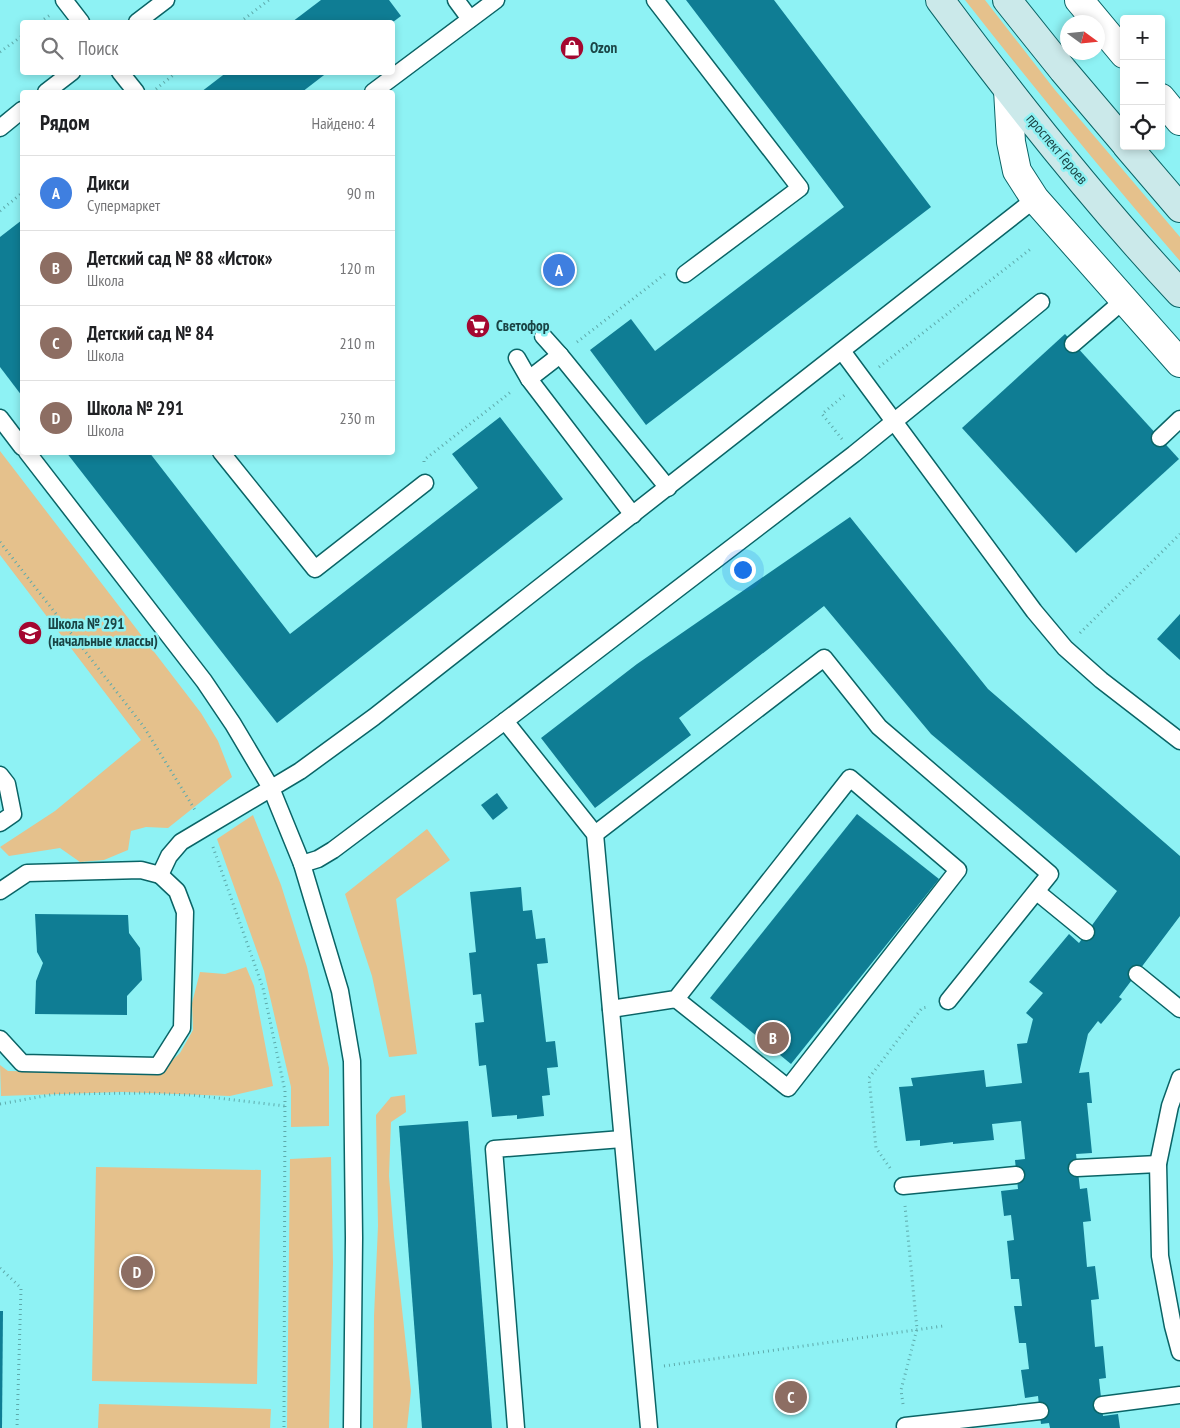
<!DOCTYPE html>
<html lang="ru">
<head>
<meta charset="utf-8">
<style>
  body { margin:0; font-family:"PT Sans Narrow",sans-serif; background:#f6f6f6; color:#202124 }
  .controls { position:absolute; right:15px; top:15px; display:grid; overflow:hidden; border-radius:5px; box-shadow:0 2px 8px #0003 }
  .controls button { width:45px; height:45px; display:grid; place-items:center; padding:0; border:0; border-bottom:1px solid #e0e0e0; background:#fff; color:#202124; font:25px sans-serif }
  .compass { position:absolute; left:1060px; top:15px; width:45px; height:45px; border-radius:50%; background:#fff; box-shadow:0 2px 8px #0003; rotate:105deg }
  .you { position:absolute; left:742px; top:569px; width:18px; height:18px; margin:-12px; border:4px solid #fff; border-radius:50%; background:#1a73e8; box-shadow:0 0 0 8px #1a73e833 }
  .badge { display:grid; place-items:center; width:32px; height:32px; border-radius:50%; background:#a40730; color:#fff; font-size:16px; font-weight:700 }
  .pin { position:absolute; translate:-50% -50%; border:2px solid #fff; box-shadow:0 1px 5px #0006 }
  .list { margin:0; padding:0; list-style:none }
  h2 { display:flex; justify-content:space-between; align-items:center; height:65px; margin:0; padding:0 20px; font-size:21px }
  h2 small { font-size:16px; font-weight:400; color:#757577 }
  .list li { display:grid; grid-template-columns:32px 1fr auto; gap:15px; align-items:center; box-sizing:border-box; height:75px; padding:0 20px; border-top:1px solid #e0e0e0 }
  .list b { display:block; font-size:19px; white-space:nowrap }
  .list p { margin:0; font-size:16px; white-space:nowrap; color:#757577 }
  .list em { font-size:16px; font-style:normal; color:#757577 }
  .icon { flex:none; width:28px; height:28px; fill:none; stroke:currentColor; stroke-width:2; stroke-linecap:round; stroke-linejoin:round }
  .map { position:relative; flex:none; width:1180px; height:1428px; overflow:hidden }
  .search { position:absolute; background:#fff; box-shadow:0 2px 8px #0003; left:20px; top:20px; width:375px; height:55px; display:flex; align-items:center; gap:12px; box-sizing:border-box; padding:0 18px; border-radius:5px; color:#757577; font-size:19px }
  .panel { position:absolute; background:#fff; box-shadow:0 2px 8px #0003; left:20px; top:90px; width:375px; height:365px; border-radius:5px }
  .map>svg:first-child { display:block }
</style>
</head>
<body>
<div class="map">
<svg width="1180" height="1428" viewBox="0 0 1180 1428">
  <rect width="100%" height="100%" fill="#8ef2f4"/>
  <g fill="#e5c18c">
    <path d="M 965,0 L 985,0 L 1055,90 L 1180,237 L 1180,261 C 1106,176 1035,89 965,0 Z"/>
    <path d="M 0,451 L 201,713 L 218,741 L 232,777 L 168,828 L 146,827 L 131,831 L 128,850 L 104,860 L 80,862 L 60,848 L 9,856 L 0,847 L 55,811 L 141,740 L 0,555 Z"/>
    <path d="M 253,815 L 281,885 L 307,967 L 329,1068 L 329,1126 L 291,1127 L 291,1087 L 264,971 L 217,839 Z"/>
    <path d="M 427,829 L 450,860 L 396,899 L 417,1054 L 389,1057 L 372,976 L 345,894 Z"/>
    <path d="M 246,967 L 254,986 L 273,1086 L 230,1096 L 122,1092 L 1,1096 L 0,1065 L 8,1071 L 159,1073 L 180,1053 L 193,1030 L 192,1003 L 200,972 L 225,974 Z"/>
    <path d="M 405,1095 L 406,1112 L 391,1122 L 389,1176 L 394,1236 L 411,1391 L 407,1428 L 373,1428 L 374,1316 L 378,1226 L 376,1115 L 391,1097 Z"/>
    <path d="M 331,1157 L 333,1263 L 329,1428 L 287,1428 L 290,1159 Z"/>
    <path d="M 96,1167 L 261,1170 L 257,1384 L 92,1381 Z"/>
    <path d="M 99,1404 L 271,1409 L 270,1428 L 98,1428 Z"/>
  </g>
  <g fill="#0f7d94">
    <path d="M 321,0 L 389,0 L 401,16 L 393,22 L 292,22 Z"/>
    <path d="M 686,0 L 774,0 L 931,207 L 646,425 L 590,350 L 631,319 L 655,351 L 844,207 Z"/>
    <path d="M 227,72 L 328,72 L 302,92 L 201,92 Z"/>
    <path d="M 22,220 L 22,396 L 0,367 L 0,237 Z"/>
    <path d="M 1065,334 L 1179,459 L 1076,553 L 962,428 Z"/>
    <path d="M 500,417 L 563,499 L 277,723 L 66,452 L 149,452 L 290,634 L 478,488 L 452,454 Z"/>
    <path d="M 850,517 L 988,689 L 1180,856 L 1180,916 L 1119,997 L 1122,999 L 1101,1024 L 1098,1021 L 1088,1034 L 1079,1073 L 1089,1072 L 1092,1103 L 1087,1103 L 1092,1153 L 1076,1154 L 1080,1189 L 1087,1188 L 1091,1221 L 1083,1222 L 1087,1267 L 1095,1266 L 1099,1299 L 1091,1300 L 1095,1347 L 1103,1346 L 1106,1378 L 1099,1379 L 1103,1416 L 1118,1414 L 1120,1428 L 1050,1428 L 1049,1423 L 1041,1424 L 1038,1396 L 1025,1398 L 1021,1370 L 1029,1369 L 1026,1343 L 1019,1343 L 1014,1306 L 1022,1306 L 1019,1279 L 1011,1279 L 1007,1241 L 1014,1240 L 1011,1215 L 1004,1216 L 1001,1191 L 1018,1189 L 1015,1160 L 1025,1159 L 1021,1121 L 992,1124 L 994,1140 L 953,1144 L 953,1142 L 920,1146 L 920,1140 L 906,1141 L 899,1087 L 913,1086 L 911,1078 L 984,1070 L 986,1087 L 1022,1083 L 1017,1044 L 1027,1043 L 1033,1019 L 1026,1013 L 1043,993 L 1029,982 L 1069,934 L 1079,943 L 1117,891 L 931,734 L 824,606 L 679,718 L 691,735 L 595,808 L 541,738 L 637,664 Z"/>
    <path d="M 1180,614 L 1180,660 L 1157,639 Z"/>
    <path d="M 497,793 L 508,808 L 493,820 L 481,805 Z"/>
    <path d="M 857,814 L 939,879 L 791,1064 L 710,998 Z"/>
    <path d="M 521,887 L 523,911 L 532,910 L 536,939 L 545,938 L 548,963 L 537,964 L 546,1042 L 555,1041 L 558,1067 L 547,1068 L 550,1095 L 542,1096 L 544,1116 L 517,1119 L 517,1115 L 492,1117 L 486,1065 L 479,1066 L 475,1023 L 484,1022 L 481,994 L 473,995 L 469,953 L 476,952 L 470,892 Z"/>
    <path d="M 35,914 L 128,915 L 129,933 L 140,948 L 142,980 L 127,996 L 127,1015 L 35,1014 L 36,981 L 43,963 L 37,952 Z"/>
    <path d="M 468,1121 L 492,1428 L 422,1428 L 399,1126 Z"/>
    <path d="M 0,1311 L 3,1311 L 2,1428 L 0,1428 Z"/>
  </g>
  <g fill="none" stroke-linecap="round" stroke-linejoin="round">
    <g stroke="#0a6466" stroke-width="19">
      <g id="lane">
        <path d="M 64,0 L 81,22"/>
        <path d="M 456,0 L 470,19"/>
        <path d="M 655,0 L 800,188 L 685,274"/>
        <path d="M 137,22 L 166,0"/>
        <path d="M 120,72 L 136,92"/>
        <path d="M 46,92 L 72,72"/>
        <path d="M 373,92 L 496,0"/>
        <path d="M 0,128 L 22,110"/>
        <path d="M 543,336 L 560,355 L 668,488"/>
        <path d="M 1073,344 L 1124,300"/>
        <path d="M 842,351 L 1034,611 L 1065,648 L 1101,680 L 1180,741"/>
        <path d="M 517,358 L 529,379 L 633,515"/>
        <path d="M 529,379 L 560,355"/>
        <path d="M 0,418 L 22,447"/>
        <path d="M 1160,438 L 1180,419"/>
        <path d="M 27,452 L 204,681 L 233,724 L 271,788 L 302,864 L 340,991 L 352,1061 L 354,1238 L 352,1428"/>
        <path d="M 221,452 L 315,569 L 425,483"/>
        <path d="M 505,721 L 595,834 L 649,1428"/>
        <path d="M 0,775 L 7,784 L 13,814 L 0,823"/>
        <path d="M 595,834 L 824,658 L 879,727 L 1050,874 L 948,1001"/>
        <path d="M 302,864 L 318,859 L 333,850 L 505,721 L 854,454 L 1041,302"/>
        <path d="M 0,891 L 27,873 L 141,870 L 160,875 L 169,856 L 181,842 L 300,771 L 374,717 L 1035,199"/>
        <path d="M 1037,892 L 1086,932"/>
        <path d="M 1137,974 L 1180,1009"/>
        <path d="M 611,1009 L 676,999 L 788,1088 L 958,870 L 850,778 L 676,999"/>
        <path d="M 0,1039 L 22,1063 L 158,1066 L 182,1028 L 185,912 L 177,891 L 160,875"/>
        <path d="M 1180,1078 L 1170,1106 L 1158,1164 L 1160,1256 L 1173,1326 L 1180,1352"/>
        <path d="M 1077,1168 L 1158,1164"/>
        <path d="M 903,1186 L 1016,1175"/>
        <path d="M 1102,1405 L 1180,1395"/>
        <path d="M 905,1426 L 1040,1411"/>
        <path d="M 516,1428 L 494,1149 L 622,1139"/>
      </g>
    </g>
    <g stroke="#0a6466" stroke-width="30">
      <g id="street">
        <path d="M 1079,0 L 1124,54"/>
        <path d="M 1008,90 L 1011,142 L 1017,171 L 1035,199 L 1180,363"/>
        <path d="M 1161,98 L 1180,121"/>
      </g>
    </g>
    <g stroke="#0a6466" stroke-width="30">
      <g id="secondary">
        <path d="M 940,0 C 1015,101 1094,201 1180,293"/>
        <path d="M 1007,0 L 1063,70 L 1124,142"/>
        <path d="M 1127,146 L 1180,208"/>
      </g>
    </g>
    <g stroke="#5eaaab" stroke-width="3" stroke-dasharray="1 4" stroke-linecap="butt">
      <path d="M 40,22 L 50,15"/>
      <path d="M 240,22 L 269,0"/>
      <path d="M 0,52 L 22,36"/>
      <path d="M 156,89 L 177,72"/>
      <path d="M 0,211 L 22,193"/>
      <path d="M 577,342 L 665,274"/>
      <path d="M 879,367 L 1032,248"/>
      <path d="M 842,439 L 822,414 L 847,393"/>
      <path d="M 424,462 L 424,460 L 512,391"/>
      <path d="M 0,542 L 144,727 L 195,810"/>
      <path d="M 1080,633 L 1180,534"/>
      <path d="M 213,847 L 263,988 L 285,1091 L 284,1428"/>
      <path d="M 0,1104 L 55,1094 L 149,1093 L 192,1095 L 285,1106"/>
      <path d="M 890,1168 L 876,1148 L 869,1078 L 922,1008 L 928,1007"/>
      <path d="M 0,1268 L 21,1288 L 17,1428"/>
      <path d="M 664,1366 L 943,1326"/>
      <path d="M 903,1404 L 901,1390 L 917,1329 L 905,1206"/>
    </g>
    <use href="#lane" stroke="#fff" stroke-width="16"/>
    <use href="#street" stroke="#fff" stroke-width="28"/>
    <use href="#secondary" stroke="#cbe9ea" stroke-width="28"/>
  </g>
  <defs>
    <g id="shop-disc" transform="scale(1.25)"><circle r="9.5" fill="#a40730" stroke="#8ef2f4"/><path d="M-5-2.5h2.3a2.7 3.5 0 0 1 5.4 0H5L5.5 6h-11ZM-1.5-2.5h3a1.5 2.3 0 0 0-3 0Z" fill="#fff"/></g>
    <g id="supermarket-disc" transform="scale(1.25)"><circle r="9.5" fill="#a40730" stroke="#8ef2f4"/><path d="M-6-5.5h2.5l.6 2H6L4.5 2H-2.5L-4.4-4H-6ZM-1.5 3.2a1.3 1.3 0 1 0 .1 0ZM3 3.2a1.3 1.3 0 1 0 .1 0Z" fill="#fff"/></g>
    <g id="school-disc" transform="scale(1.25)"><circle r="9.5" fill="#a40730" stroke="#8ef2f4"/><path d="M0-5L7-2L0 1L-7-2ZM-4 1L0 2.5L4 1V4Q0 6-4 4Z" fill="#fff"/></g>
  </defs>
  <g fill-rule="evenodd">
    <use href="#shop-disc" x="572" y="48"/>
    <use href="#supermarket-disc" x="478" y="326"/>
    <use href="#school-disc" x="30" y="633"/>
  </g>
  <g text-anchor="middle" stroke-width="5" stroke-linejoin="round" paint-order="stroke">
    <g font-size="15" font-weight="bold" fill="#1a4445" stroke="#8ef2f4" text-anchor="start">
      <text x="590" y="53">Ozon</text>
      <text x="496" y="331">Светофор</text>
      <text x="48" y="629">Школа № 291<tspan x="48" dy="17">(начальные классы)</tspan></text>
    </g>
    <g font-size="15" fill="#1a4445" stroke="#8ef2f4">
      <text transform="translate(1057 149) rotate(50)" y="5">проспект Героев</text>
    </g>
  </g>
</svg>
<div class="controls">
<button>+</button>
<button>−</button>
<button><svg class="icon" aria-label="locate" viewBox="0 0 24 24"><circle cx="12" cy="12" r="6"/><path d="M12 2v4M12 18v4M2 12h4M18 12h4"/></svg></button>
</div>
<svg class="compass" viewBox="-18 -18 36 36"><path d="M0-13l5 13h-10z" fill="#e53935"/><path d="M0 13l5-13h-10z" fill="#757577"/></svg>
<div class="you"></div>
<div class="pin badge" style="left:559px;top:270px;background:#3f7fe0">A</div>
<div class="pin badge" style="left:773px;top:1038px;background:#8d6e63">B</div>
<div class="pin badge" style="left:791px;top:1397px;background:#8d6e63">C</div>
<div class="pin badge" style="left:137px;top:1272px;background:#8d6e63">D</div>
<div class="search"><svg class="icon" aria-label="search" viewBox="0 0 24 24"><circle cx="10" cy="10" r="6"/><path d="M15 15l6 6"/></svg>Поиск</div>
<section class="panel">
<h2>Рядом<small>Найдено: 4</small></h2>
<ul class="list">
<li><span class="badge" style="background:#3f7fe0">A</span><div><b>Дикси</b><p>Супермаркет</p></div><em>90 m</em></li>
<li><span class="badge" style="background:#8d6e63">B</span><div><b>Детский сад № 88 «Исток»</b><p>Школа</p></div><em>120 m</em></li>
<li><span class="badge" style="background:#8d6e63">C</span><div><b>Детский сад № 84</b><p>Школа</p></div><em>210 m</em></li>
<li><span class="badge" style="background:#8d6e63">D</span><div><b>Школа № 291</b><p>Школа</p></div><em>230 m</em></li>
</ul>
</section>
</div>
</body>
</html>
